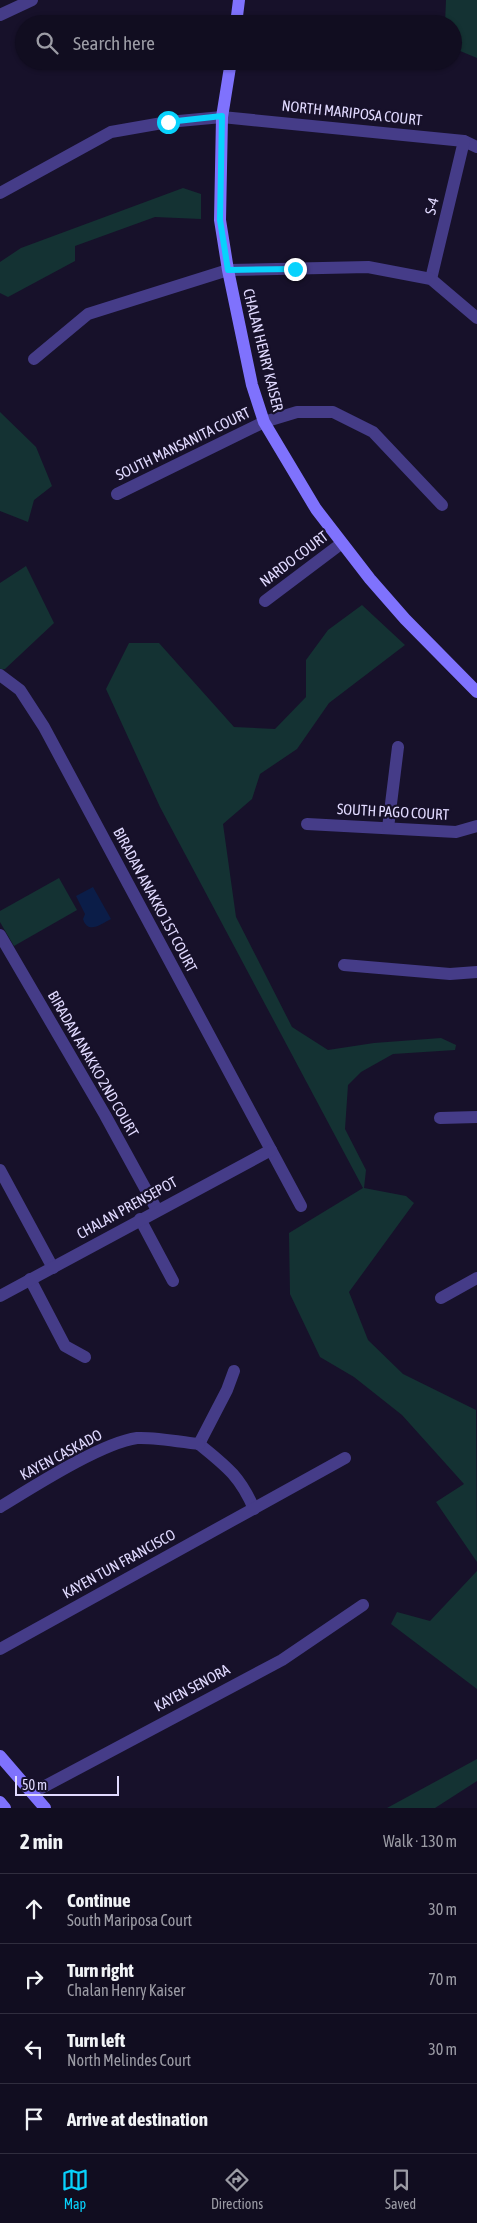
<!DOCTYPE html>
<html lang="en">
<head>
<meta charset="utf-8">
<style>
  body { margin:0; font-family:"Asap Condensed",sans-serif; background:#1a1629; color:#f1f3f6 }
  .scale { position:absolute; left:15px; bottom:12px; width:104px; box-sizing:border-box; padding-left:5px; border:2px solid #e1daff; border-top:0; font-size:14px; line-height:18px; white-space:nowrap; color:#e1daff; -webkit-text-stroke:4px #17112a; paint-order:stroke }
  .stop { position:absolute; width:15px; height:15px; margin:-11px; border:4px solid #08d2fc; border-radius:50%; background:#fff }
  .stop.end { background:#08d2fc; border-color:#fff; box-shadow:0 1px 5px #0008 }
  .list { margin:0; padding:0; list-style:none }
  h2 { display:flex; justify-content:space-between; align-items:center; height:65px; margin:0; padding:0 20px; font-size:21px }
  h2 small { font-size:16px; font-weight:400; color:#9c9ca5 }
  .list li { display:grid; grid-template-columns:32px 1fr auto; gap:15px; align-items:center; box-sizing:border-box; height:70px; padding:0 20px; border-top:1px solid #302d3e }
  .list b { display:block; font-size:19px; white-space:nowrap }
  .list p { margin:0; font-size:16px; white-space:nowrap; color:#9c9ca5 }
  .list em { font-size:16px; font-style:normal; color:#9c9ca5 }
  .icon { flex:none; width:28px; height:28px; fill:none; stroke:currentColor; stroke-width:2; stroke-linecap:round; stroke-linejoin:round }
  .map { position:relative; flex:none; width:477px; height:1808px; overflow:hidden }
  .search { position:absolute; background:#110d20; box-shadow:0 1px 4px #0004; left:15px; right:15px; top:15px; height:55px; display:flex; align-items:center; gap:12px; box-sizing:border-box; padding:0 18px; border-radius:28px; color:#9c9ca5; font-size:19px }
  .sheet { height:345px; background:#110d20 }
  nav { display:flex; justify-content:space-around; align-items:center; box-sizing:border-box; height:70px; border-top:1px solid #302d3e; background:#110d20; font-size:14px; color:#9c9ca5 }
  nav a { display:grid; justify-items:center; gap:2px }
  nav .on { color:#08d2fc }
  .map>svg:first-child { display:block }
</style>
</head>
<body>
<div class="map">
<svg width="477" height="1808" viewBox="0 0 477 1808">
  <rect width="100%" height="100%" fill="#17112a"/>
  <g fill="#143233">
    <path d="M 446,0 L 477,0 L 477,58 L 453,48 L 453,24 L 445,24 Z"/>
    <path d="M 183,188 L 201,194 L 201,219 L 155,217 L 75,246 L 75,261 L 8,297 L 0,293 L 0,262 L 21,248 Z"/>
    <path d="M 0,412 L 36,447 L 52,486 L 34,500 L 28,522 L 0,511 Z"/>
    <path d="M 26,566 L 54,623 L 5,669 L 0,670 L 0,583 Z"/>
    <path d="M 362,605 L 405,645 L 329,703 L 297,749 L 260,774 L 252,799 L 223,824 L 236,917 L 292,1027 L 328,1050 L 374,1043 L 441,1038 L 456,1045 L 455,1050 L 393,1054 L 361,1072 L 348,1085 L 345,1129 L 366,1170 L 364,1188 L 406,1196 L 414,1203 L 349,1292 L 368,1340 L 403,1374 L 476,1410 L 477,1562 L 436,1502 L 464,1484 L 402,1415 L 354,1377 L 320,1357 L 290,1294 L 289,1233 L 363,1188 L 160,807 L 106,689 L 129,643 L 159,643 L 234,727 L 275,729 L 306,697 L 306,660 L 328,630 Z"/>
    <path d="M 59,878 L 77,910 L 14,946 L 0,922 L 0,911 Z"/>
    <path d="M 477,1571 L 477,1689 L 391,1624 L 397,1612 L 430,1621 Z"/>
    <path d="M 477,1759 L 477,1781 L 435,1808 L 387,1808 Z"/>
  </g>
  <path fill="#0b1d48" d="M 93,887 L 111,919 C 101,924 88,935 83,919 L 85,914 L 76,896 Z"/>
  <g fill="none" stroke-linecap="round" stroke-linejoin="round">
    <g stroke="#453c88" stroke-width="12">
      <path d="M 0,15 L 32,0"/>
      <path d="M 0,193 L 111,132 L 168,122 L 222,117 L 464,141 L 477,147"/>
      <path d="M 431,279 L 464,141"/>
      <path d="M 34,359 L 88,314 L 228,270 L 368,267 L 431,279 L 477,318"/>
      <path d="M 117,494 L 264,422 L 297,412 L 333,412 L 373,432 L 442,505"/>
      <path d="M 265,601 L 342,543"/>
      <path d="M 0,675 L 20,690 L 44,727 L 301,1206"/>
      <path d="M 307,824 L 456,832 L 477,826"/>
      <path d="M 388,828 L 398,747"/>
      <path d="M 0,935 L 105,1115 L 157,1210"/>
      <path d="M 344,965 L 450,974 L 477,972"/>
      <path d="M 440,1118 L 477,1117"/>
      <path d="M 0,1170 L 53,1268"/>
      <path d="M 140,1219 L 173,1281"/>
      <path d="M 30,1279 L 65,1346 L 85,1357"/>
      <path d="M 0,1296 L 271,1150"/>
      <path d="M 441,1298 L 477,1278"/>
      <path d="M 199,1444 C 226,1466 240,1476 254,1509"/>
      <path d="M 199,1444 L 227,1390 L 234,1371"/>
      <path d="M 0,1507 C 33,1487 101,1443 137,1438 C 154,1437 182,1442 199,1444"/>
      <path d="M 0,1649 L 345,1458"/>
      <path d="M 32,1793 L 282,1660 L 363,1605"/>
    </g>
    <g stroke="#7f72fd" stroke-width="12">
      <path d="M 236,24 L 239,0"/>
      <path d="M 231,61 L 222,117 L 220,220 L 228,270 L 252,385 L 264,422 L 316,509 L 370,579 L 405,619 L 477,692"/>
      <path d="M 0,1756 L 45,1808"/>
      <path d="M 0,1802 L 5,1808"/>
    </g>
  </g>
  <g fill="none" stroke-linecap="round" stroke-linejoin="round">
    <path stroke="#08d2fc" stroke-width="6" d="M 168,122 L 222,116 L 220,220 L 228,270 L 295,269"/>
  </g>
  <g text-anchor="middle" stroke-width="4.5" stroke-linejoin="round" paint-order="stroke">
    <g font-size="15" fill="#e1daff" stroke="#17112a">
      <text transform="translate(352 113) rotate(6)" y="5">NORTH MARIPOSA COURT</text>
      <text transform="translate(432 206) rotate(-77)" y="5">S-4</text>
      <text transform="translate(263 350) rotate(76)" y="5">CHALAN HENRY KAISER</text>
      <text transform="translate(183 444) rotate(-26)" y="5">SOUTH MANSANITA COURT</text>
      <text transform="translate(294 559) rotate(-37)" y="5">NARDO COURT</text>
      <text transform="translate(393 812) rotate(3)" y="5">SOUTH PAGO COURT</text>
      <text transform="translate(155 900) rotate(62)" y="5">BIRADAN ANAKKO 1ST COURT</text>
      <text transform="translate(93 1064) rotate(60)" y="5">BIRADAN ANAKKO 2ND COURT</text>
      <text transform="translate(127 1208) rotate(-29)" y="5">CHALAN PRENSEPOT</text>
      <text transform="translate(61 1455) rotate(-28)" y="5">KAYEN CASKADO</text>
      <text transform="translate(119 1564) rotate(-29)" y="5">KAYEN TUN FRANCISCO</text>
      <text transform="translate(192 1688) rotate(-28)" y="5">KAYEN SENORA</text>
    </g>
  </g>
</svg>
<div class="scale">50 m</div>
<div class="stop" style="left:168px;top:122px"></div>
<div class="stop end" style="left:295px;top:269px"></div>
<div class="search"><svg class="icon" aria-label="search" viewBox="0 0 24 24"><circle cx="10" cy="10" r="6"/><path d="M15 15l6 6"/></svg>Search here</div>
</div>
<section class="sheet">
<h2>2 min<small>Walk · 130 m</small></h2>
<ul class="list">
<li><svg class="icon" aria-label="ahead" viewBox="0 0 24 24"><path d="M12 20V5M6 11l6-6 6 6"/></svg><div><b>Continue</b><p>South Mariposa Court</p></div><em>30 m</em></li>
<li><svg class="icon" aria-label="right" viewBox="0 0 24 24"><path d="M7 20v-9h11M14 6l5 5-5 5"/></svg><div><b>Turn right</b><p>Chalan Henry Kaiser</p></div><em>70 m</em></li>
<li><svg class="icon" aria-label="left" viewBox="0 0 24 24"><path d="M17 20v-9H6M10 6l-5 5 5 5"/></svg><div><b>Turn left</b><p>North Melindes Court</p></div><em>30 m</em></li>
<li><svg class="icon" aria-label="arrive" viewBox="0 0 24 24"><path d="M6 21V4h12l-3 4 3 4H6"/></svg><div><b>Arrive at destination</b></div></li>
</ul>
</section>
<nav>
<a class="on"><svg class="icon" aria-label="map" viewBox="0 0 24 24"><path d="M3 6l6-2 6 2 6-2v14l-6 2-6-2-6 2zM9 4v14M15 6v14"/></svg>Map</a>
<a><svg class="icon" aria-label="directions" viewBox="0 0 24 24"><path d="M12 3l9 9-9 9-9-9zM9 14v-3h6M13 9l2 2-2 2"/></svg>Directions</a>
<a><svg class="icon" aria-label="saved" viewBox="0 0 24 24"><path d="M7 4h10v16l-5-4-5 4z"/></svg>Saved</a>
</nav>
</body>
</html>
